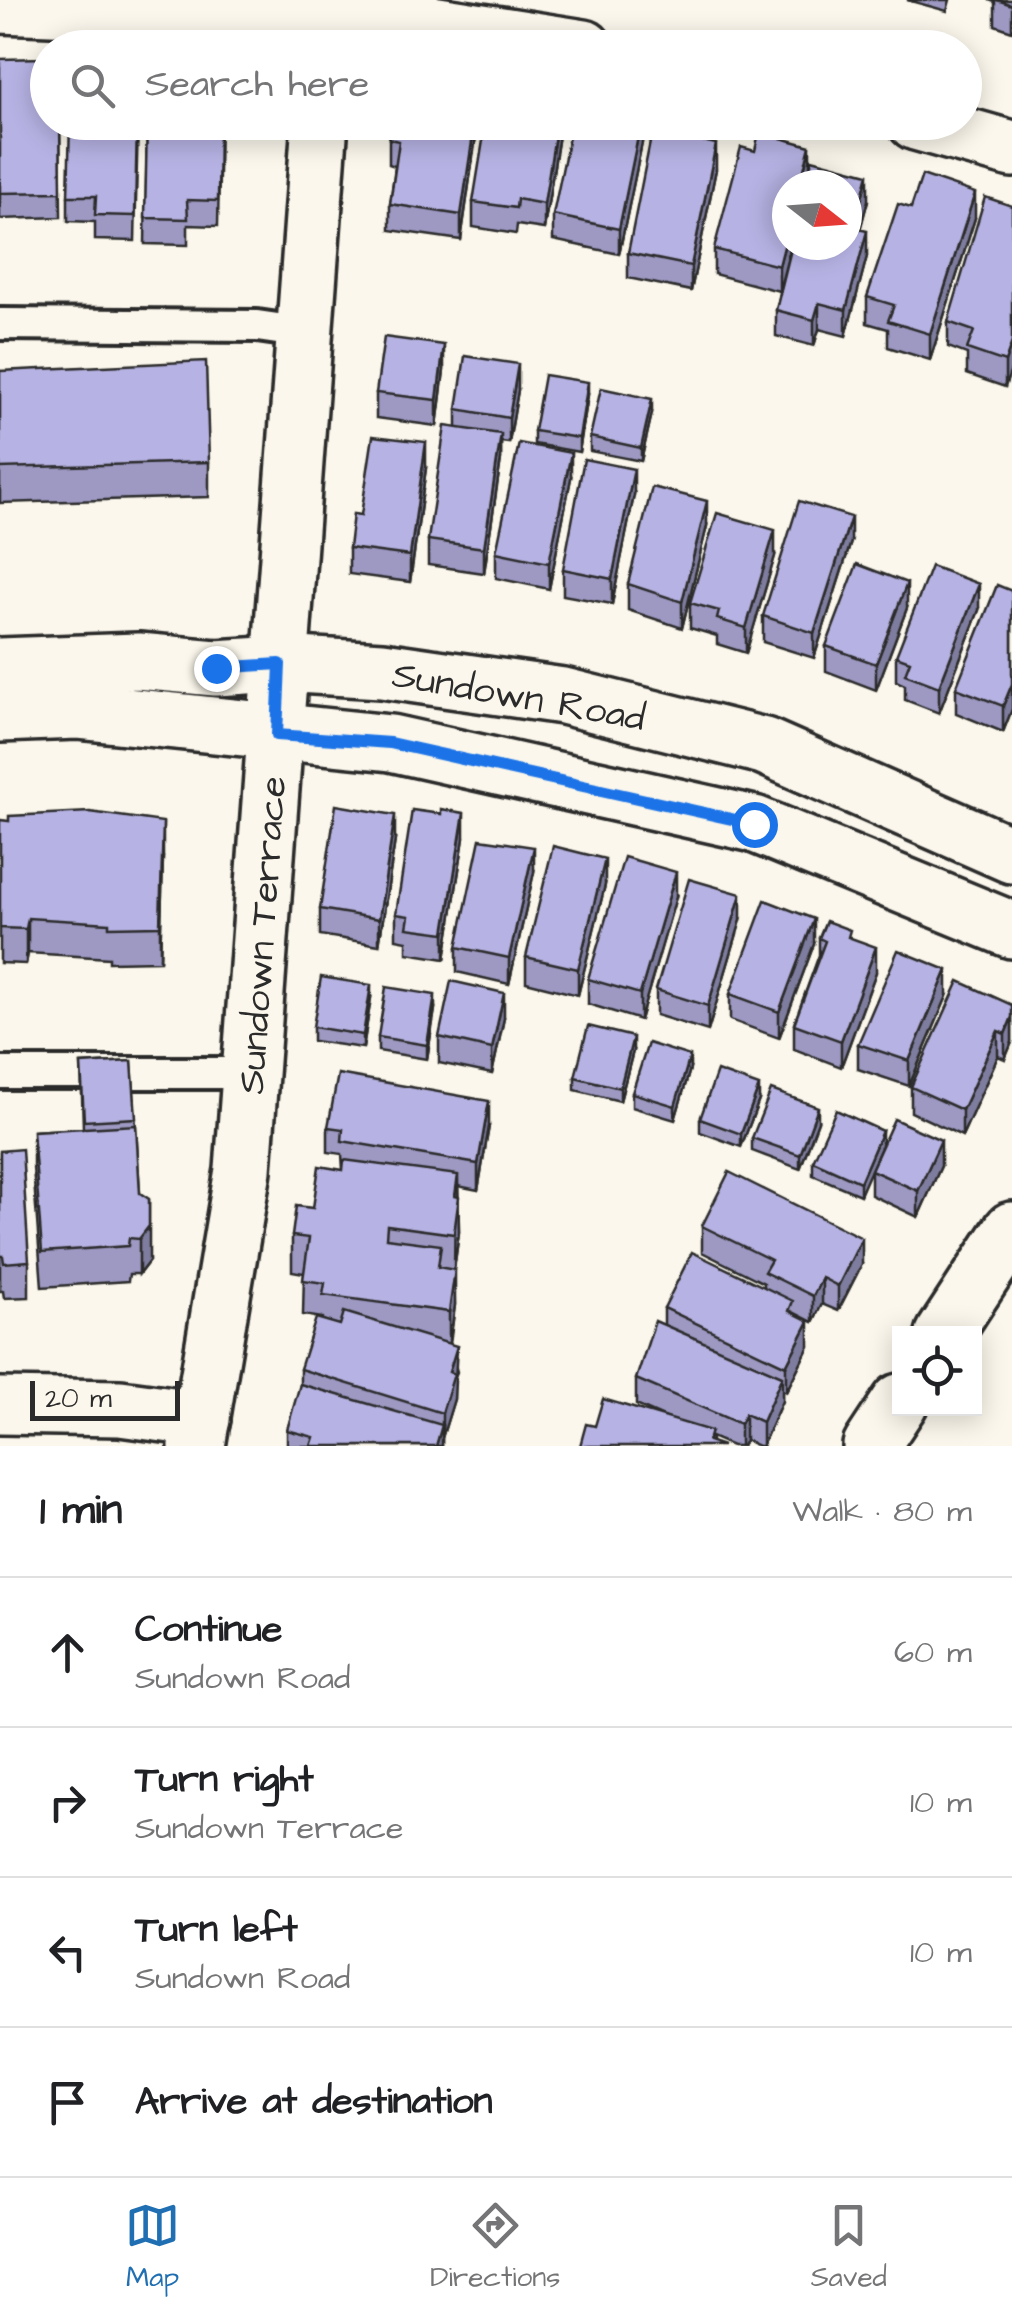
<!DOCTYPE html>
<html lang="en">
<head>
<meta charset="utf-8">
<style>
  body { margin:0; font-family:"Architects Daughter",sans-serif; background:#f6f6f6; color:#202124 }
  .controls { position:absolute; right:30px; bottom:30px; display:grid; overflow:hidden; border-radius:0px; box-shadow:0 5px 25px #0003 }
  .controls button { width:90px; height:90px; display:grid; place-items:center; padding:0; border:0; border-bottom:2px solid #e0e0e0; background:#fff; color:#202124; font:50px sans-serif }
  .compass { position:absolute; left:772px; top:170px; width:90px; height:90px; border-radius:50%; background:#fff; box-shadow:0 5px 25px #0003; rotate:107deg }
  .scale { position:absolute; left:30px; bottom:25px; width:150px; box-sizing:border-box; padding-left:10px; border:5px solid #2b2b2b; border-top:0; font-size:28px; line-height:35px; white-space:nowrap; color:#2b2b2b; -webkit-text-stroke:8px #fbf7ec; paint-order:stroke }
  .stop { position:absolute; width:30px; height:30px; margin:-22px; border:8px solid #1a73e8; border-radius:50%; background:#fff }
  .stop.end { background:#1a73e8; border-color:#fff; box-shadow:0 2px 10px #0008 }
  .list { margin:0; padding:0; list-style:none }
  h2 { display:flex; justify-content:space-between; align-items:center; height:130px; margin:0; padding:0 40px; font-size:42px }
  h2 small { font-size:32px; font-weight:400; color:#757577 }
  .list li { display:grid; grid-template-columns:65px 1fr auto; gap:30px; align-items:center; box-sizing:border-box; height:150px; padding:0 40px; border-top:2px solid #e0e0e0 }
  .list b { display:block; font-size:38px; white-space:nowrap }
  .list p { margin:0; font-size:32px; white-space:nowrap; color:#757577 }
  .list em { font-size:32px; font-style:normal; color:#757577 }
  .icon { flex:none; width:55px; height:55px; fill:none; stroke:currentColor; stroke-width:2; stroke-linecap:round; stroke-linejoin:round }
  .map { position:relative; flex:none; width:1012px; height:1446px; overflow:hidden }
  .search { position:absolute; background:#fff; box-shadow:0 5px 25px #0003; left:30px; right:30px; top:30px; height:110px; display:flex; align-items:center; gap:25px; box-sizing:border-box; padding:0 35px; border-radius:55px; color:#757577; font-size:38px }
  .sheet { height:730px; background:#fff }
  nav { display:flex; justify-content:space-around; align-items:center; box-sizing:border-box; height:140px; border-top:2px solid #e0e0e0; background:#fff; font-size:28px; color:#757577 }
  nav a { display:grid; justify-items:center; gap:5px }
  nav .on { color:#1f6fb2 }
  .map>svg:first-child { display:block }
</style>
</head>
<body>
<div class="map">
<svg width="1012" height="1446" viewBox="0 0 1012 1446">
  <rect width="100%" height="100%" fill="#fbf7ec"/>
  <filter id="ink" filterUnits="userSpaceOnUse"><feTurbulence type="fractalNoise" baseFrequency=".01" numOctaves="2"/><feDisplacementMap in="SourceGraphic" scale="20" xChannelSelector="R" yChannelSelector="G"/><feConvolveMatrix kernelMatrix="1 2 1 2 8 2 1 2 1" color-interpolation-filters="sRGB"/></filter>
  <g filter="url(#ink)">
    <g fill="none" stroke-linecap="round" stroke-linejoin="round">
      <g stroke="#2b2b2b" stroke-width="38">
        <g id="service">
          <path d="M 0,324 L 257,326 L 305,333"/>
          <path d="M 0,1073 L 250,1073"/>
        </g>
      </g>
      <g stroke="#2b2b2b" stroke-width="62">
        <g id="minor">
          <path d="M 0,5 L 412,21 L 584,48"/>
          <path d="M 916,122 L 1012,149"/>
          <path d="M 0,666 L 138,661 L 216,668 L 280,664 L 382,670 L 563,696 L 764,746 L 1012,855"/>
          <path d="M 0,714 L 77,711 L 391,743 L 754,824 L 1012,930"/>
          <path d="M 944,1334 L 1012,1230"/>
          <path d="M 0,1406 L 120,1408 L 202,1419"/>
          <path d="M 197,1446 L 243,1170 L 320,122"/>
          <path d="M 871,1446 L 900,1402"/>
        </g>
      </g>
      <use href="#service" stroke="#fbf7ec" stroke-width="30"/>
      <use href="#minor" stroke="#fbf7ec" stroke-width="55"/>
    </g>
    <g fill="#9d99c3" stroke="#2b2b2b" stroke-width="2.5">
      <path d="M 907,0 L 950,0 L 947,11 Z"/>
      <path d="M 989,0 L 1012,0 L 1012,31 L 995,25 L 995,2 Z"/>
      <path d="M 0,59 L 45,80 L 60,122 L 61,217 L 0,219 Z"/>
      <path d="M 138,122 L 135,241 L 95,240 L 95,222 L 68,221 L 68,196 Z"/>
      <path d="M 147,122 L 220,122 L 218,226 L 188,225 L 188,245 L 145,244 Z"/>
      <path d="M 391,122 L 478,122 L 461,240 L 390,230 L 390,204 L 395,166 L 389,164 L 389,139 Z"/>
      <path d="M 561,122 L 544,229 L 517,225 L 516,234 L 473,227 L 473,202 Z"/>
      <path d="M 644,122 L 644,133 L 619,254 L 553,240 L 553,215 Z"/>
      <path d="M 708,142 L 716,169 L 691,291 L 628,278 L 628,253 Z"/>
      <path d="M 810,167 L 868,200 L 860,229 L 867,256 L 846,336 L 819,329 L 814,346 L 776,336 L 776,310 L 791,245 L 779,291 L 714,274 L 714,249 Z"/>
      <path d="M 1012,206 L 1005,387 L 967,374 L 967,354 L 948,347 L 948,322 Z"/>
      <path d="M 911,208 L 975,218 L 930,360 L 888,347 L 888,329 L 867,323 L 867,297 Z"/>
      <path d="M 444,370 L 437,426 L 376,418 L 376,393 Z"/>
      <path d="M 0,371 L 209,462 L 209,497 L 0,503 Z"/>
      <path d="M 518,390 L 509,443 L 501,442 L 501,459 L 484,573 L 428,565 L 428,540 L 457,427 L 457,409 Z"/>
      <path d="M 588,395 L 579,452 L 534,444 L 534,431 Z"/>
      <path d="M 652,413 L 641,461 L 590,451 L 590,437 Z"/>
      <path d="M 426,468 L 410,582 L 349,574 L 349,548 L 361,515 Z"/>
      <path d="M 571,478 L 549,589 L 496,578 L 496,552 Z"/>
      <path d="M 634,495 L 612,604 L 563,595 L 563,569 Z"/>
      <path d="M 707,526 L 682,628 L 628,610 L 628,584 Z"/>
      <path d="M 851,542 L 814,658 L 763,642 L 763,616 Z"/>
      <path d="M 775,556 L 746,653 L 717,644 L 717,636 L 690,628 L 690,603 Z"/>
      <path d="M 1012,591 L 1012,709 L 1003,732 L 956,713 L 956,688 Z"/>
      <path d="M 907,608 L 876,690 L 826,671 L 826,646 Z"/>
      <path d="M 979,610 L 939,713 L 905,700 L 905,685 L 896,681 L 896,656 Z"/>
      <path d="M 441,814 L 464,838 L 445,959 L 407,953 L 407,941 L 396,939 L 396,914 Z"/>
      <path d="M 0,820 L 163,857 L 160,961 L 109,962 L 109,958 L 28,953 L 26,964 L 0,963 Z"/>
      <path d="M 395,840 L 379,945 L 320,935 L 320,909 Z"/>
      <path d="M 534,872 L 509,984 L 457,972 L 457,947 Z"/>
      <path d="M 605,885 L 578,995 L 526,982 L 526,957 Z"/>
      <path d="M 676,897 L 640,1020 L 588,1004 L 588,979 Z"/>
      <path d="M 741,920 L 708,1031 L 656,1015 L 656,990 Z"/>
      <path d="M 850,937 L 876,972 L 841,1067 L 794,1049 L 794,1024 L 819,955 L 819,938 Z"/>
      <path d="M 814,944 L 779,1038 L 730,1020 L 730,994 Z"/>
      <path d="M 947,996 L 909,1086 L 858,1069 L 858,1044 Z"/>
      <path d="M 371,998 L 363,1048 L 313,1041 L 313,1027 Z"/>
      <path d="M 1012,1005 L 1012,1042 L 1005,1059 L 998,1056 L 962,1136 L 911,1112 L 911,1087 Z"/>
      <path d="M 435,1009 L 427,1059 L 378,1051 L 378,1037 Z"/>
      <path d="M 504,1018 L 492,1074 L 439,1063 L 439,1037 Z"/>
      <path d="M 633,1051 L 620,1101 L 575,1090 L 575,1077 Z"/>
      <path d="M 132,1061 L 140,1193 L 149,1261 L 139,1274 L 129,1274 L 128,1281 L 42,1287 L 33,1167 L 33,1131 L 83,1128 L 81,1064 Z"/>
      <path d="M 690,1069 L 675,1120 L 632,1107 L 632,1093 Z"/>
      <path d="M 759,1100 L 741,1147 L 700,1132 L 700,1119 Z"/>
      <path d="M 818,1121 L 800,1169 L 752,1151 L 752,1138 Z"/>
      <path d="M 489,1126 L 478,1190 L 458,1186 L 459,1232 L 454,1269 L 455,1305 L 450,1344 L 457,1372 L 454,1379 L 454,1399 L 442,1438 L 442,1446 L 287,1446 L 287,1430 L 300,1387 L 300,1369 L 323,1320 L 323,1318 L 303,1315 L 304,1273 L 292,1271 L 292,1236 L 343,1170 L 342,1154 L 328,1152 L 328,1127 Z"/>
      <path d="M 882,1131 L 860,1195 L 813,1175 L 813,1161 Z"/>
      <path d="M 0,1151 L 29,1261 L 29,1297 L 4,1298 L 3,1291 L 0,1291 Z"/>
      <path d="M 941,1166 L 918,1217 L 871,1195 L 871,1170 Z"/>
      <path d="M 702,1226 L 862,1264 L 838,1311 L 822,1304 L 813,1322 L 793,1312 L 809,1346 L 786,1392 L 782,1390 L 782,1401 L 762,1446 L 758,1446 L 745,1440 L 742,1446 L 732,1446 L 711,1437 L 711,1442 L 595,1426 L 666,1418 L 636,1405 L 636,1379 L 664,1325 L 664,1308 L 764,1287 L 764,1283 L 702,1252 Z"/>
    </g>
    <g fill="#7f7d9f" stroke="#2b2b2b" stroke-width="2.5">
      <path d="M 475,122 L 478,122 L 461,240 L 461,215 Z"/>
      <path d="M 557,122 L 561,122 L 544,229 L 544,204 Z"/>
      <path d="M 641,122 L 644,122 L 644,133 L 619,254 L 619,229 Z"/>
      <path d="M 708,122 L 708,146 L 703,141 Z"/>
      <path d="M 716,144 L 716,169 L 691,291 L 691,266 Z"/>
      <path d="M 810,146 L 810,171 L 807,185 L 800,185 Z"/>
      <path d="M 868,174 L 868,200 L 854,253 L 854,228 Z"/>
      <path d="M 975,193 L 975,218 L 930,360 L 930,334 Z"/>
      <path d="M 867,231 L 867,256 L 846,336 L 846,310 Z"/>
      <path d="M 787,235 L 787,245 L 791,245 L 779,291 L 779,266 Z"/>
      <path d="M 819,303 L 819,329 L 814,346 L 814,320 Z"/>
      <path d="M 1012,342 L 1012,367 L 1005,387 L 1005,362 Z"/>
      <path d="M 444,345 L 444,370 L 437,426 L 437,400 Z"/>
      <path d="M 518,364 L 518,390 L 509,443 L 509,418 Z"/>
      <path d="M 588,382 L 588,395 L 579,452 L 579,438 Z"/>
      <path d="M 652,399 L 652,413 L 641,461 L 641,448 Z"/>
      <path d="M 501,434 L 501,459 L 484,573 L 484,548 Z"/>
      <path d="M 426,442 L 426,468 L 410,582 L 410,556 Z"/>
      <path d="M 571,453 L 571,478 L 549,589 L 549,563 Z"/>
      <path d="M 634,469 L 634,495 L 612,604 L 612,579 Z"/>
      <path d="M 707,501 L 707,526 L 682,628 L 682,602 Z"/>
      <path d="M 851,517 L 851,542 L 814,658 L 814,633 Z"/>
      <path d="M 775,530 L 775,556 L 746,653 L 746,628 Z"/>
      <path d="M 907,583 L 907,608 L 876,690 L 876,664 Z"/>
      <path d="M 979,584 L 979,610 L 939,713 L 939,687 Z"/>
      <path d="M 1012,684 L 1012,709 L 1003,732 L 1003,706 Z"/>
      <path d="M 464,813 L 464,838 L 445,959 L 445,933 Z"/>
      <path d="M 395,815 L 395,840 L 379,945 L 379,919 Z"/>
      <path d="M 163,822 L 163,857 L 160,961 L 160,926 Z"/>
      <path d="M 534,847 L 534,872 L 509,984 L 509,958 Z"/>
      <path d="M 605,859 L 605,885 L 578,995 L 578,969 Z"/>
      <path d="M 676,872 L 676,897 L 640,1020 L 640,994 Z"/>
      <path d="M 741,894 L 741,920 L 708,1031 L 708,1006 Z"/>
      <path d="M 28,918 L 28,953 L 26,964 L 26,929 Z"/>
      <path d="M 814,919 L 814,944 L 779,1038 L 779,1012 Z"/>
      <path d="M 876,947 L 876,972 L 841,1067 L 841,1041 Z"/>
      <path d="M 947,970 L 947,996 L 909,1086 L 909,1061 Z"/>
      <path d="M 371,985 L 371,998 L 363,1048 L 363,1035 Z"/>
      <path d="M 504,993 L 504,1018 L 492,1074 L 492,1049 Z"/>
      <path d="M 435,995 L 435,1009 L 427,1059 L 427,1045 Z"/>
      <path d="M 1012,1017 L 1012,1042 L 1005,1059 L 1005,1034 Z"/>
      <path d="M 998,1031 L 998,1056 L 962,1136 L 962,1110 Z"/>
      <path d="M 633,1037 L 633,1051 L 620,1101 L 620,1088 Z"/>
      <path d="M 690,1056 L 690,1069 L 675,1120 L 675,1106 Z"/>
      <path d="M 759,1086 L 759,1100 L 741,1147 L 741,1134 Z"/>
      <path d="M 489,1101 L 489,1126 L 478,1190 L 478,1164 Z"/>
      <path d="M 818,1107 L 818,1121 L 800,1169 L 800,1155 Z"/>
      <path d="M 882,1131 L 882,1145 L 860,1195 L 860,1182 Z"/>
      <path d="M 941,1140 L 941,1166 L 918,1217 L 918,1191 Z"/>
      <path d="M 458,1175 L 459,1232 L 454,1270 L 455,1196 Z"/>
      <path d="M 149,1199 L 149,1261 L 139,1274 L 139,1239 Z"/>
      <path d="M 862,1238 L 862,1264 L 838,1311 L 838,1286 Z"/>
      <path d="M 455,1270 L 455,1305 L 449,1347 L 449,1312 Z"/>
      <path d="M 822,1278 L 822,1304 L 813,1322 L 813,1296 Z"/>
      <path d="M 809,1321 L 809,1346 L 786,1392 L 786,1366 Z"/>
      <path d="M 457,1346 L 454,1399 L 442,1438 L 442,1413 L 449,1372 Z"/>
      <path d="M 782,1376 L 782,1401 L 762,1446 L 762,1422 Z"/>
      <path d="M 745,1414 L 745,1440 L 742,1446 L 740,1446 L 740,1424 Z"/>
      <path d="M 442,1425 L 442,1446 L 436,1446 Z"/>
    </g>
    <g fill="#b6b2e3" stroke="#2b2b2b" stroke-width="2.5">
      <path d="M 997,0 L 1012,0 L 1012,5 Z"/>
      <path d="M 45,58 L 45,80 L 48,80 L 48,122 L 60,122 L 61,192 L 0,193 L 0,59 Z"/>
      <path d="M 70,122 L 137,122 L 135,216 L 95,215 L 96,196 L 68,196 Z"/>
      <path d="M 147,122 L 219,122 L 218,201 L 187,200 L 188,219 L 145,218 Z"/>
      <path d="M 391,122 L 475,122 L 461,215 L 390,204 L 399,141 L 389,139 Z"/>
      <path d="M 486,122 L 557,122 L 544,204 L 517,199 L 516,208 L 473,202 Z"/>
      <path d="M 572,122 L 641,122 L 619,229 L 553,215 Z"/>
      <path d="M 654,122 L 707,122 L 703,141 L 716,144 L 691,266 L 628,253 Z"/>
      <path d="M 759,132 L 810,146 L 800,185 L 787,185 L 787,235 L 779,266 L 714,249 L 741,147 L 755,151 Z"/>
      <path d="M 812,159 L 868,174 L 854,228 L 867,231 L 846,310 L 819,303 L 814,320 L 776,310 L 792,245 L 847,245 L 847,185 L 806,185 Z"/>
      <path d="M 922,175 L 975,193 L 930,334 L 888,321 L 894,305 L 867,297 L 898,204 L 911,208 Z"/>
      <path d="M 985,197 L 1012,206 L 1012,342 L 1005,362 L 967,349 L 974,331 L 948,322 Z"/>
      <path d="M 384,337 L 444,345 L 437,400 L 376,393 Z"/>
      <path d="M 465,356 L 518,364 L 509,418 L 457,409 Z"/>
      <path d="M 206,361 L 209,462 L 0,468 L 0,371 Z"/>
      <path d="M 544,375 L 588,382 L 579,438 L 534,431 Z"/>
      <path d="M 601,388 L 652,399 L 641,448 L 590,437 Z"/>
      <path d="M 445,426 L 501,434 L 484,548 L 428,540 Z"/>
      <path d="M 373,436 L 426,442 L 410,556 L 349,548 L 353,514 L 361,515 Z"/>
      <path d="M 519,443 L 571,453 L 549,563 L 496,552 Z"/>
      <path d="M 584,459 L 634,469 L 612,579 L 563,569 Z"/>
      <path d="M 652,487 L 707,501 L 682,602 L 628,584 Z"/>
      <path d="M 799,501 L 851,517 L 814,633 L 763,616 Z"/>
      <path d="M 717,513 L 775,530 L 746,628 L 717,619 L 719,611 L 690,603 Z"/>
      <path d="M 857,564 L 907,583 L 876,664 L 826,646 Z"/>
      <path d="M 931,566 L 979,584 L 939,687 L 905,674 L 910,661 L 896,656 Z"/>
      <path d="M 997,585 L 1012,591 L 1012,684 L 1003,706 L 956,688 Z"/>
      <path d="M 336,805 L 395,815 L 379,919 L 320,909 Z"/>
      <path d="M 441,809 L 464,813 L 445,933 L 407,928 L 409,916 L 396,914 L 412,810 L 441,814 Z"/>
      <path d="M 90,812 L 163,822 L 160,926 L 109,927 L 109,923 L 28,918 L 26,929 L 0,928 L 0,820 L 9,821 L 9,816 Z"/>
      <path d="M 480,839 L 534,847 L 509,958 L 457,947 Z"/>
      <path d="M 553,846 L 605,859 L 578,969 L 526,957 Z"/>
      <path d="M 624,857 L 676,872 L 640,994 L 588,979 Z"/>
      <path d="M 689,879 L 741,894 L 708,1006 L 656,990 Z"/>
      <path d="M 765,900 L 814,919 L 779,1012 L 730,994 Z"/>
      <path d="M 826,921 L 850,930 L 848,937 L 876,947 L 841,1041 L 794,1024 L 825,941 L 819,938 Z"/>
      <path d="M 898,950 L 947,970 L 909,1061 L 858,1044 Z"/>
      <path d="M 321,977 L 371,985 L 363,1035 L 313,1027 Z"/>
      <path d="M 451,981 L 504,993 L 492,1049 L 439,1037 Z"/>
      <path d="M 959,981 L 1012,1005 L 1012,1017 L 1005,1034 L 998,1031 L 962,1110 L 911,1087 Z"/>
      <path d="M 386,987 L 435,995 L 427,1045 L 378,1037 Z"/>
      <path d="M 588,1026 L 633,1037 L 620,1088 L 575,1077 Z"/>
      <path d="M 648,1043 L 690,1056 L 675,1106 L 632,1093 Z"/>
      <path d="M 132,1061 L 136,1118 L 84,1121 L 81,1064 Z"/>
      <path d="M 717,1071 L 759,1086 L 741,1134 L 700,1119 Z"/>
      <path d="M 338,1074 L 489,1101 L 478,1164 L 342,1141 L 343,1129 L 328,1127 Z"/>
      <path d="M 771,1090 L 818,1107 L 800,1155 L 752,1138 Z"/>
      <path d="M 836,1110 L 882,1131 L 860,1182 L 813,1161 Z"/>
      <path d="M 894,1119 L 941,1140 L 918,1191 L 871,1170 Z"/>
      <path d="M 136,1125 L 140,1193 L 149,1199 L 149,1226 L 139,1239 L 129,1238 L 128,1246 L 42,1252 L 33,1131 Z"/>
      <path d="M 22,1149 L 29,1261 L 4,1263 L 3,1256 L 0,1256 L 0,1151 Z"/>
      <path d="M 344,1160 L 458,1175 L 455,1196 L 459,1197 L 454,1234 L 387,1225 L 386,1238 L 441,1245 L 438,1267 L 455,1270 L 449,1312 L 323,1295 L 325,1283 L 303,1280 L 309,1238 L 292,1236 L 296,1206 L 313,1208 L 319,1166 L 343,1170 Z"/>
      <path d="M 729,1172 L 862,1238 L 838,1286 L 822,1278 L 813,1296 L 764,1272 L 771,1260 L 702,1226 Z"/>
      <path d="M 692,1252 L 793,1301 L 789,1311 L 809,1321 L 786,1366 L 664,1308 Z"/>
      <path d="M 344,1312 L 457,1346 L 449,1372 L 454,1374 L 442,1413 L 300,1369 L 316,1318 L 340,1325 Z"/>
      <path d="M 655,1321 L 782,1376 L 762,1422 L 745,1414 L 740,1424 L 636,1379 Z"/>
      <path d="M 300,1384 L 442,1425 L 436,1446 L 311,1446 L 314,1437 L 287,1430 Z"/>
      <path d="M 603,1399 L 711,1431 L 708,1441 L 723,1446 L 580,1446 L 586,1424 L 595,1426 Z"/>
    </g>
  </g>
  <g fill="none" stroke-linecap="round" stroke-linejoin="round" filter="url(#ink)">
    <path stroke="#1a73e8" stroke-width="12" d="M 216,668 L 280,664 L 277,735 L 390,743 L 754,824"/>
  </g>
  <g text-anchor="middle" stroke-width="8" stroke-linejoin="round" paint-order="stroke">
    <g font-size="38" fill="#2b2b2b" stroke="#fbf7ec">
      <text transform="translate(519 695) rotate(10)" y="13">Sundown Road</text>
      <text transform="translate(261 935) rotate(-86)" y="13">Sundown Terrace</text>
    </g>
  </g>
</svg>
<div class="controls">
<button><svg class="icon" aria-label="locate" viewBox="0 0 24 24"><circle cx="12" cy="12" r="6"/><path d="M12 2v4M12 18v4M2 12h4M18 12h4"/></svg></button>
</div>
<svg class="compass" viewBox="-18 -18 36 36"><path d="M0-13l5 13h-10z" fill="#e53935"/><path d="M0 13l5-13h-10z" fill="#757577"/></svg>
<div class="scale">20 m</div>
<div class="stop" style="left:754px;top:824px"></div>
<div class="stop end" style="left:216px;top:668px"></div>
<div class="search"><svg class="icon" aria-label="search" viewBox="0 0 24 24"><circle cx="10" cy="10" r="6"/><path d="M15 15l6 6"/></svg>Search here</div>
</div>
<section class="sheet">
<h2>1 min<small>Walk · 80 m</small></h2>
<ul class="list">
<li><svg class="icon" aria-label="ahead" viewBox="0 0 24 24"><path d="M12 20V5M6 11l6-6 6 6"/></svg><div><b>Continue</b><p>Sundown Road</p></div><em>60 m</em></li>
<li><svg class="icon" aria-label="right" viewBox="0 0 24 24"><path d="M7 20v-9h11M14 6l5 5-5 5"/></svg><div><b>Turn right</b><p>Sundown Terrace</p></div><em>10 m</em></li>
<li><svg class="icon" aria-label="left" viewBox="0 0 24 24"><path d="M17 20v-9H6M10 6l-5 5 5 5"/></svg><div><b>Turn left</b><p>Sundown Road</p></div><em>10 m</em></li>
<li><svg class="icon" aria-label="arrive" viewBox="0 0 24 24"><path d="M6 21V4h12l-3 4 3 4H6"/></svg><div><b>Arrive at destination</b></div></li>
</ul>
</section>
<nav>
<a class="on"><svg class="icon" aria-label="map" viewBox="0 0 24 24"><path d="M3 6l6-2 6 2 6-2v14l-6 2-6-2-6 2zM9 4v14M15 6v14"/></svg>Map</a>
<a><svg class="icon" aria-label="directions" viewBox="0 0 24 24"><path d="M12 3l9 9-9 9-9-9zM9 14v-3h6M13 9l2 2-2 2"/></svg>Directions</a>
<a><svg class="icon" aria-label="saved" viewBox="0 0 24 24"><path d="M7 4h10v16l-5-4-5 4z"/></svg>Saved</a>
</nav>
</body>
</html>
